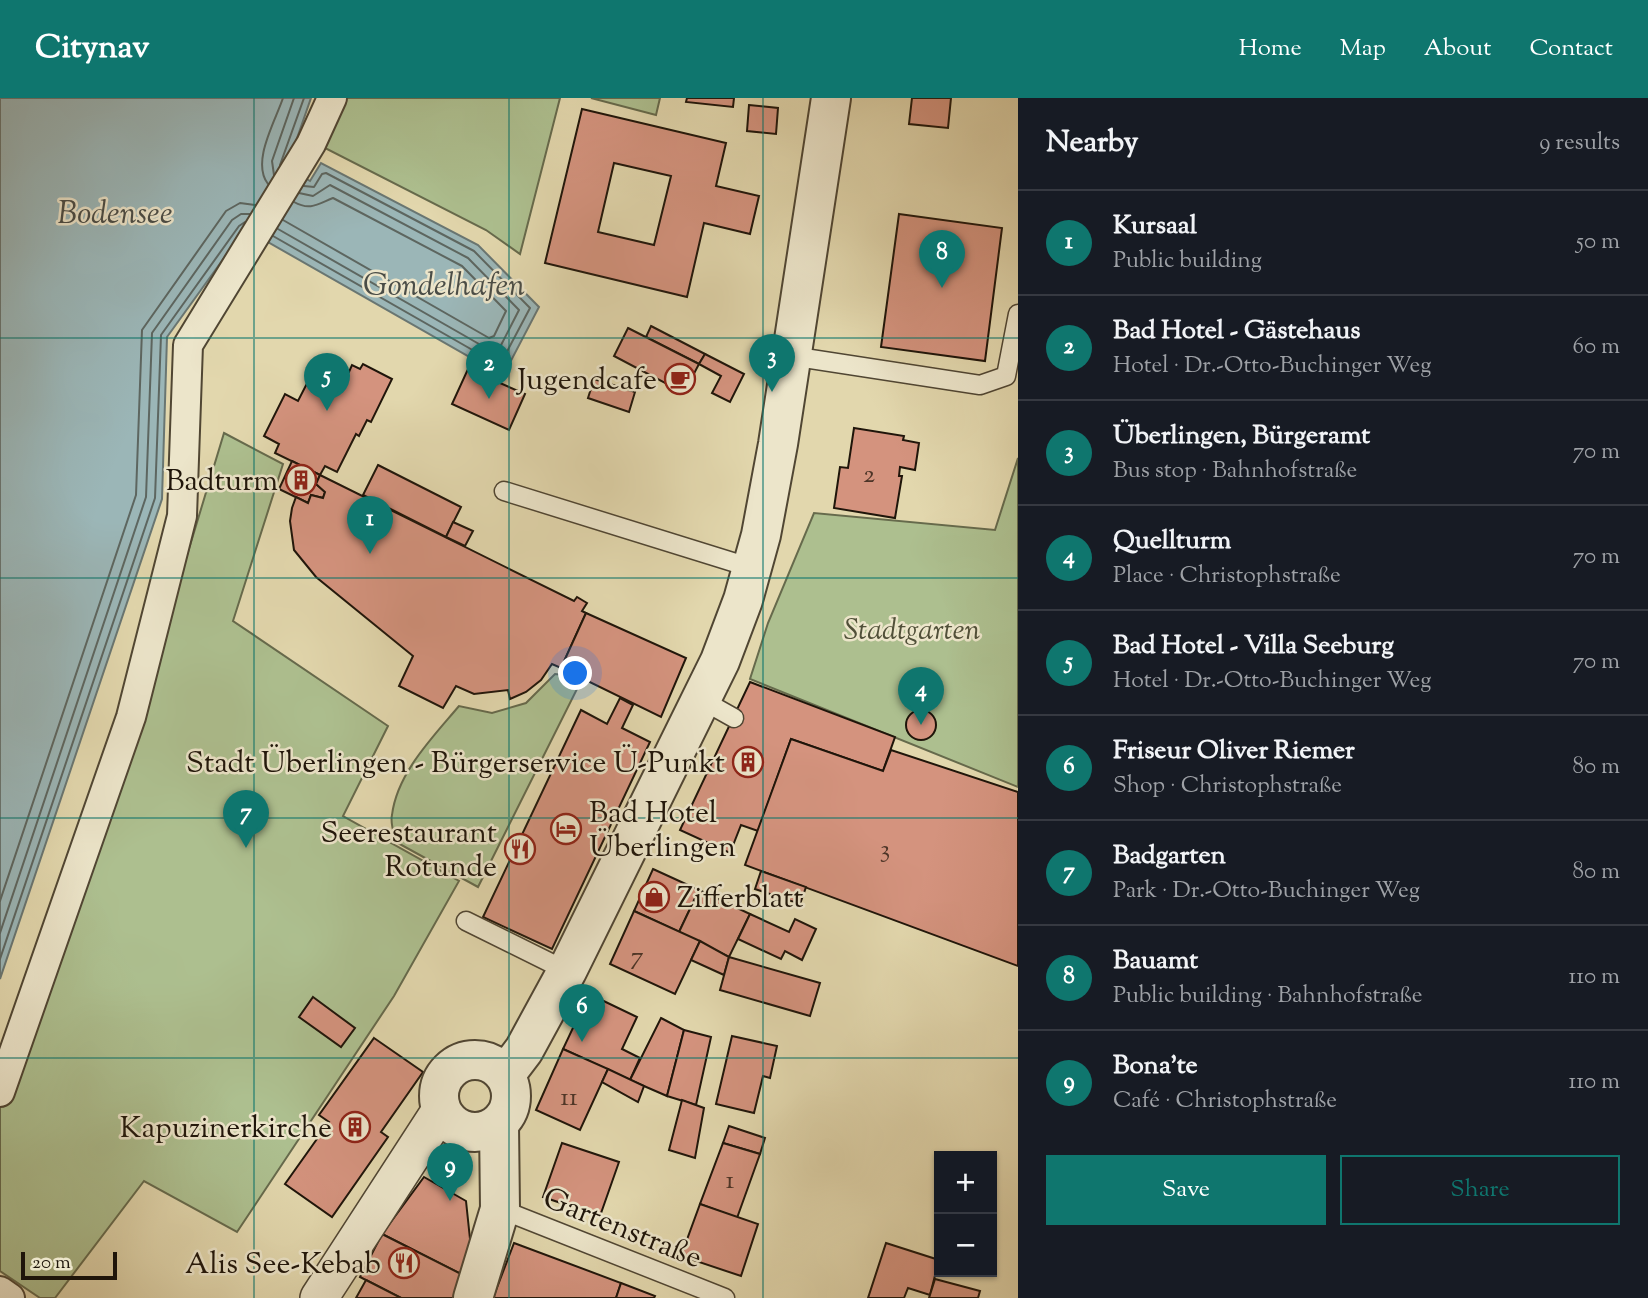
<!DOCTYPE html>
<html lang="en">
<head>
<meta charset="utf-8">
<style>
  body { margin:0; font-family:"Sorts Mill Goudy",serif; background:#20242c; color:#f1f3f6 }
  .controls { position:absolute; right:21px; bottom:21px; display:grid; overflow:hidden; border-radius:0px; box-shadow:0 2px 5px #0004 }
  .controls button { width:63px; height:63px; display:grid; place-items:center; padding:0; border:0; border-bottom:2px solid #363941; background:#171b24; color:#f1f3f6; font:35px sans-serif }
  .scale { position:absolute; left:21px; bottom:18px; width:96px; box-sizing:border-box; padding-left:7px; border:4px solid #1f150a; border-top:0; font-size:19px; line-height:24px; white-space:nowrap; color:#1f150a; -webkit-text-stroke:5px #ece5ca; paint-order:stroke }
  .you { position:absolute; left:576px; top:576px; width:24px; height:24px; margin:-18px; border:5px solid #fff; border-radius:50%; background:#1a73e8; box-shadow:0 0 0 10px #1a73e833 }
  .badge { display:grid; place-items:center; width:46px; height:46px; border-radius:50%; background:#0f766e; color:#fff; font-size:23px; font-weight:700 }
  .pin { position:absolute; translate:-50% -58px; filter:drop-shadow(0 2px 4px #0008) }
  .pin::after { content:''; position:absolute; top:37px; width:24px; height:21px; background:inherit; clip-path:polygon(0 0,100% 0,50% 100%) }
  .list { margin:0; padding:0; list-style:none }
  h2 { display:flex; justify-content:space-between; align-items:center; height:91px; margin:0; padding:0 28px; font-size:30px }
  h2 small { font-size:23px; font-weight:400; color:#9ea1a6 }
  .list li { display:grid; grid-template-columns:46px 1fr auto; gap:21px; align-items:center; box-sizing:border-box; height:105px; padding:0 28px; border-top:2px solid #363941 }
  .list b { display:block; font-size:26px; white-space:nowrap }
  .list p { margin:0; font-size:23px; white-space:nowrap; color:#9ea1a6 }
  .list em { font-size:23px; font-style:normal; color:#9ea1a6 }
  .actions { display:flex; gap:14px; padding:21px 28px }
  .actions a { flex:1; padding:16px 0; border:2px solid #0f766e; border-radius:0px; text-align:center; font-size:24px; color:#0f766e }
  .actions .main { background:#0f766e; color:#fff }
  .map { position:relative; flex:none; width:1018px; height:1200px; overflow:hidden }
  header { display:flex; align-items:center; gap:42px; box-sizing:border-box; height:98px; padding:0 35px; background:#0f766e; color:#fff }
  header strong { font-size:33px }
  nav { display:flex; gap:38px; margin-inline-start:auto; font-size:24px }
  main { display:flex }
  aside { flex:1; background:#171b24 }
  .map>svg:first-child { display:block }
</style>
</head>
<body>
<header>
<strong>Citynav</strong>
<nav><a>Home</a><a>Map</a><a>About</a><a>Contact</a></nav>
</header>
<main>
<div class="map">
<svg width="1018" height="1200" viewBox="0 0 1018 1200">
  <rect width="100%" height="100%" fill="#e2d7ad"/>
  <filter id="stains"><feTurbulence type="fractalNoise" baseFrequency=".00286" numOctaves="4"/><feColorMatrix values="0 0 0 0 .2 0 0 0 0 .09 0 0 0 0 .02 0 0 0 .5 -.17"/></filter>
  <radialGradient id="worn" r=".72"><stop offset=".6" stop-color="#630" stop-opacity="0"/><stop offset="1" stop-color="#630" stop-opacity=".3"/></radialGradient>
  <g fill="#adbf8f" stroke="#666a4c" stroke-width="2">
    <path d="M 342,0 L 560,0 L 520,156 L 486,132 L 323,49 Z"/>
    <path d="M 591,0 L 660,0 L 656,17 Z"/>
    <path d="M 224,335 L 283,366 L 233,523 L 388,628 L 343,718 L 459,783 L 394,898 L 237,1134 L 144,1083 L 55,1200 L 40,1200 L 0,1173 L 0,1009 L 146,593 Z"/>
    <path d="M 1018,360 L 1018,689 L 750,581 L 768,525 L 814,415 L 995,432 Z"/>
    <path d="M 555,576 L 571,578 L 581,583 L 478,789 L 396,744 C 394,736 390,725 392,717 C 397,675 433,639 459,608 L 492,615 L 526,605 Z"/>
  </g>
  <path fill="#9bb6b7" stroke="#697672" stroke-width="2" d="M 0,0 L 311,0 L 287,69 L 310,83 L 321,65 L 478,147 L 539,209 L 503,278 L 245,131 L 167,239 L 162,401 L 0,881 Z"/>
  <g fill="none" stroke-linecap="round" stroke-linejoin="round">
    <g stroke="#5d6660" stroke-width="2">
      <path d="M 280,67 L 304,0"/>
      <path d="M 274,77 L 272,63 L 294,0"/>
      <path d="M 268,86 C 251,64 275,24 283,0"/>
      <path d="M 283,122 L 489,240 L 494,238 L 506,213 L 462,168 L 333,100 C 318,106 310,113 294,104"/>
      <path d="M 278,131 L 493,254 L 498,253 L 519,212 L 468,160 L 330,87 L 313,98 L 299,95"/>
      <path d="M 273,138 L 497,266 L 501,265 L 530,210 L 474,153 L 326,75 L 322,76 L 314,89 L 304,88"/>
      <path d="M 0,803 L 136,397 L 142,232 L 226,113 L 240,105 L 255,107"/>
      <path d="M 0,835 L 146,399 L 152,235 L 232,122 L 241,116 L 250,116"/>
      <path d="M 0,861 L 155,400 L 161,237 L 239,128 L 245,124"/>
    </g>
  </g>
  <g fill="#d4937e" stroke="#1f150a" stroke-width="2" fill-rule="evenodd">
    <path d="M 687,0 L 734,0 L 733,9 L 686,4 Z"/>
    <path d="M 912,0 L 951,0 L 948,30 L 909,26 Z"/>
    <path d="M 749,7 L 778,10 L 776,36 L 747,33 Z"/>
    <path d="M 582,11 L 726,45 L 716,88 L 759,98 L 750,136 L 704,125 L 687,199 L 545,165 ZM 614,65 L 671,78 L 654,147 L 598,134 Z"/>
    <path d="M 899,116 L 1002,130 L 985,263 L 881,249 Z"/>
    <path d="M 651,228 L 705,256 L 699,266 L 646,239 Z"/>
    <path d="M 628,230 L 699,266 L 684,295 L 614,258 Z"/>
    <path d="M 705,256 L 744,276 L 730,304 L 712,295 L 721,278 L 699,266 Z"/>
    <path d="M 320,260 L 349,274 L 352,267 L 360,271 L 363,266 L 392,281 L 371,324 L 367,322 L 359,338 L 356,336 L 337,374 L 325,368 L 320,377 L 275,355 L 279,346 L 264,338 L 285,296 L 298,303 Z"/>
    <path d="M 468,271 L 525,296 L 509,332 L 452,306 Z"/>
    <path d="M 594,281 L 635,294 L 629,314 L 588,300 Z"/>
    <path d="M 854,330 L 904,338 L 903,342 L 919,345 L 915,372 L 900,369 L 899,378 L 902,378 L 895,420 L 834,410 L 840,369 L 848,370 Z"/>
    <path d="M 292,363 L 320,377 L 316,386 L 325,394 L 323,400 L 311,397 L 308,405 L 279,391 Z"/>
    <path d="M 378,367 L 461,409 L 446,439 L 363,397 Z"/>
    <path d="M 320,377 L 574,503 L 577,499 L 587,505 L 582,513 L 586,515 L 561,570 L 552,566 L 541,582 L 526,594 L 510,601 L 508,592 L 474,596 L 456,588 L 443,610 L 399,588 L 413,558 L 316,479 L 294,452 L 290,423 L 292,410 L 296,399 L 308,405 L 311,397 L 323,400 L 325,394 L 316,386 Z"/>
    <path d="M 453,424 L 473,433 L 465,448 L 446,439 Z"/>
    <path d="M 586,515 L 686,560 L 661,619 L 561,570 Z"/>
    <path d="M 750,584 L 895,639 L 883,673 L 791,641 L 758,733 L 741,727 L 730,755 L 680,732 Z"/>
    <path d="M 620,600 L 633,607 L 622,630 L 650,644 L 552,851 L 483,819 L 581,612 L 607,626 Z"/>
    <circle cx="921" cy="627" r="15"/>
    <path d="M 791,641 L 883,673 L 891,652 L 1018,694 L 1018,868 L 745,767 Z"/>
    <path d="M 653,771 L 699,792 L 679,834 L 634,813 Z"/>
    <path d="M 761,773 L 806,789 L 800,806 L 755,791 Z"/>
    <path d="M 699,792 L 750,816 L 729,859 L 679,834 Z"/>
    <path d="M 634,813 L 700,843 L 675,896 L 610,866 Z"/>
    <path d="M 750,816 L 789,834 L 795,821 L 816,831 L 802,862 L 785,853 L 781,861 L 738,841 Z"/>
    <path d="M 700,843 L 729,859 L 724,877 L 691,862 Z"/>
    <path d="M 729,859 L 820,885 L 810,918 L 720,892 Z"/>
    <path d="M 589,896 L 637,919 L 622,951 L 640,960 L 630,982 L 563,951 Z"/>
    <path d="M 313,899 L 355,930 L 341,949 L 299,919 Z"/>
    <path d="M 661,920 L 684,932 L 667,998 L 630,982 Z"/>
    <path d="M 684,932 L 711,939 L 696,1007 L 667,998 Z"/>
    <path d="M 732,938 L 777,948 L 770,980 L 763,978 L 754,1015 L 716,1006 Z"/>
    <path d="M 374,940 L 423,974 L 381,1034 L 388,1039 L 332,1119 L 285,1086 L 329,1024 L 319,1017 Z"/>
    <path d="M 563,951 L 608,971 L 580,1032 L 536,1012 Z"/>
    <path d="M 608,971 L 644,988 L 638,1004 L 602,984 Z"/>
    <path d="M 682,1002 L 704,1010 L 695,1060 L 669,1052 Z"/>
    <path d="M 729,1028 L 765,1040 L 760,1056 L 723,1045 Z"/>
    <path d="M 562,1045 L 619,1064 L 600,1118 L 543,1099 Z"/>
    <path d="M 723,1045 L 760,1056 L 737,1120 L 700,1106 Z"/>
    <path d="M 424,1079 L 466,1103 L 472,1160 L 467,1179 L 382,1136 Z"/>
    <path d="M 700,1106 L 758,1126 L 741,1178 L 681,1158 Z"/>
    <path d="M 382,1136 L 467,1179 L 458,1200 L 401,1200 L 360,1179 Z"/>
    <path d="M 514,1145 L 621,1185 L 616,1200 L 493,1200 Z"/>
    <path d="M 886,1145 L 939,1162 L 930,1197 L 908,1190 L 904,1200 L 868,1200 Z"/>
    <path d="M 935,1181 L 980,1193 L 978,1200 L 929,1200 Z"/>
    <path d="M 366,1182 L 401,1200 L 356,1200 Z"/>
    <path d="M 621,1185 L 655,1198 L 654,1200 L 616,1200 Z"/>
  </g>
  <g fill="none" stroke-linecap="round" stroke-linejoin="round">
    <g stroke="#504633" stroke-width="21">
      <g id="service">
        <path d="M 791,258 L 980,287 L 1006,278 L 1018,216"/>
        <path d="M 504,393 L 752,470"/>
        <path d="M 702,602 L 734,620"/>
        <path d="M 466,823 L 567,873"/>
        <path d="M 500,1111 L 725,1200"/>
      </g>
    </g>
    <g stroke="#504633" stroke-width="32">
      <g id="pedestrian">
        <path d="M 0,994 L 131,619 L 182,418 L 188,247 L 311,46 L 332,0"/>
        <path d="M 0,1193 L 10,1200"/>
      </g>
    </g>
    <g stroke="#504633" stroke-width="40">
      <path id="minor" d="M 319,1200 L 441,1012"/>
    </g>
    <g stroke="#504633" stroke-width="42">
      <g id="tertiary">
        <circle cx="475" cy="998" r="36"/>
        <path d="M 505,977 L 524,952 L 567,873 L 720,563 L 743,502 L 761,437 L 778,346 L 831,0"/>
        <path d="M 473,1200 L 500,1111 L 499,1027"/>
      </g>
    </g>
    <use href="#service" stroke="#ece5ca" stroke-width="18"/>
    <use href="#pedestrian" stroke="#ece5ca" stroke-width="28"/>
    <use href="#minor" stroke="#ece5ca" stroke-width="37"/>
    <use href="#tertiary" stroke="#ece5ca" stroke-width="38"/>
  </g>
  <path fill="none" stroke="#0f766e" stroke-width="2" stroke-opacity="0.55" d="M 254,0 L 254,1200M 509,0 L 509,1200M 763,0 L 763,1200M 0,240 L 1018,240M 0,480 L 1018,480M 0,720 L 1018,720M 0,960 L 1018,960"/>
  <defs>
    <g id="cafe-ring" transform="scale(1.575)"><circle r="9.5" fill="#ece5ca" stroke="#8f2418" stroke-width="1.5"/><path d="M-5.5-4.5H6V0H3Q3 3.5 0 3.5H-2.5Q-5.5 3.5-5.5 0ZM3-3.2v2h1.7v-2ZM-6 4.5H4V6H-6Z" fill="#8f2418"/></g>
    <g id="building-ring" transform="scale(1.575)"><circle r="9.5" fill="#ece5ca" stroke="#8f2418" stroke-width="1.5"/><path d="M-4-6H4V6H1V3H-1V6H-4ZM-2.5-4.3h1.7v1.8h-1.7ZM.8-4.3h1.7v1.8H.8ZM-2.5-1h1.7V.8h-1.7ZM.8-1h1.7V.8H.8Z" fill="#8f2418"/></g>
    <g id="hotel-ring" transform="scale(1.575)"><circle r="9.5" fill="#ece5ca" stroke="#8f2418" stroke-width="1.5"/><path d="M-6-4.5h1.5V1H6V5H4.5V3h-9V5H-6ZM-4 0a1.8 1.8 0 1 1 3.6 0ZM.5 0V-2.5h3Q6-2.5 6 0Z" fill="#8f2418"/></g>
    <g id="restaurant-ring" transform="scale(1.575)"><circle r="9.5" fill="#ece5ca" stroke="#8f2418" stroke-width="1.5"/><path d="M-5-6h1v4h1v-4h1v4h1v-4h1v5L-1.5 .5V6h-2V.5L-5-1ZM5-6V6H3V1.5H1.5Q1.5-4 5-6Z" fill="#8f2418"/></g>
    <g id="shop-ring" transform="scale(1.575)"><circle r="9.5" fill="#ece5ca" stroke="#8f2418" stroke-width="1.5"/><path d="M-5-2.5h2.3a2.7 3.5 0 0 1 5.4 0H5L5.5 6h-11ZM-1.5-2.5h3a1.5 2.3 0 0 0-3 0Z" fill="#8f2418"/></g>
  </defs>
  <g fill-rule="evenodd">
    <use href="#cafe-ring" x="680" y="281"/>
    <use href="#building-ring" x="301" y="382"/>
    <use href="#building-ring" x="748" y="664"/>
    <use href="#hotel-ring" x="566" y="731"/>
    <use href="#restaurant-ring" x="520" y="751"/>
    <use href="#shop-ring" x="654" y="799"/>
    <use href="#building-ring" x="355" y="1029"/>
    <use href="#restaurant-ring" x="404" y="1165"/>
  </g>
  <g text-anchor="middle" stroke-width="5" stroke-linejoin="round" paint-order="stroke">
    <g font-size="26" fill="#4c3427">
      <text x="869" y="384">2</text>
      <text x="885" y="759">3</text>
      <text x="637" y="866">7</text>
      <text x="569" y="1007">11</text>
      <text x="730" y="1090">1</text>
    </g>
    <g font-size="30" fill="#1f150a" stroke="#ece5ca" text-anchor="end">
      <text x="657" y="291">Jugendcafe</text>
      <text x="278" y="392">Badturm</text>
      <text x="725" y="674">Stadt Überlingen - Bürgerservice Ü-Punkt</text>
      <text x="589" y="724" text-anchor="start">Bad Hotel<tspan x="589" dy="34">Überlingen</tspan></text>
      <text x="497" y="744">Seerestaurant<tspan x="497" dy="34">Rotunde</tspan></text>
      <text x="677" y="809" text-anchor="start">Zifferblatt</text>
      <text x="332" y="1039">Kapuzinerkirche</text>
      <text x="381" y="1175">Alis See-Kebab</text>
    </g>
    <g font-size="30" font-style="italic" fill="#515039" stroke="#ece5ca">
      <text x="912" y="541">Stadtgarten</text>
    </g>
    <g font-size="30" fill="#1f150a" stroke="#ece5ca">
      <text transform="translate(623 1129) rotate(22)" y="10">Gartenstraße</text>
    </g>
    <g font-size="32" font-style="italic" fill="#4a4d47" stroke="#ece5ca">
      <text x="115" y="125">Bodensee</text>
      <text x="444" y="197">Gondelhafen</text>
    </g>
  </g>
  <rect width="100%" height="100%" filter="url(#stains)"/>
  <rect width="100%" height="100%" fill="url(#worn)"/>
</svg>
<div class="controls">
<button>+</button>
<button>−</button>
</div>
<div class="scale">20 m</div>
<div class="you"></div>
<div class="pin badge" style="left:370px;top:456px">1</div>
<div class="pin badge" style="left:489px;top:301px">2</div>
<div class="pin badge" style="left:772px;top:294px">3</div>
<div class="pin badge" style="left:921px;top:627px">4</div>
<div class="pin badge" style="left:327px;top:313px">5</div>
<div class="pin badge" style="left:582px;top:944px">6</div>
<div class="pin badge" style="left:246px;top:750px">7</div>
<div class="pin badge" style="left:942px;top:190px">8</div>
<div class="pin badge" style="left:450px;top:1103px">9</div>
</div>
<aside>
<h2>Nearby<small>9 results</small></h2>
<ul class="list">
<li><span class="badge">1</span><div><b>Kursaal</b><p>Public building</p></div><em>50 m</em></li>
<li><span class="badge">2</span><div><b>Bad Hotel - Gästehaus</b><p>Hotel · Dr.-Otto-Buchinger Weg</p></div><em>60 m</em></li>
<li><span class="badge">3</span><div><b>Überlingen, Bürgeramt</b><p>Bus stop · Bahnhofstraße</p></div><em>70 m</em></li>
<li><span class="badge">4</span><div><b>Quellturm</b><p>Place · Christophstraße</p></div><em>70 m</em></li>
<li><span class="badge">5</span><div><b>Bad Hotel - Villa Seeburg</b><p>Hotel · Dr.-Otto-Buchinger Weg</p></div><em>70 m</em></li>
<li><span class="badge">6</span><div><b>Friseur Oliver Riemer</b><p>Shop · Christophstraße</p></div><em>80 m</em></li>
<li><span class="badge">7</span><div><b>Badgarten</b><p>Park · Dr.-Otto-Buchinger Weg</p></div><em>80 m</em></li>
<li><span class="badge">8</span><div><b>Bauamt</b><p>Public building · Bahnhofstraße</p></div><em>110 m</em></li>
<li><span class="badge">9</span><div><b>Bona'te</b><p>Café · Christophstraße</p></div><em>110 m</em></li>
</ul>
<div class="actions"><a class="main">Save</a><a>Share</a></div>
</aside>
</main>
</body>
</html>
